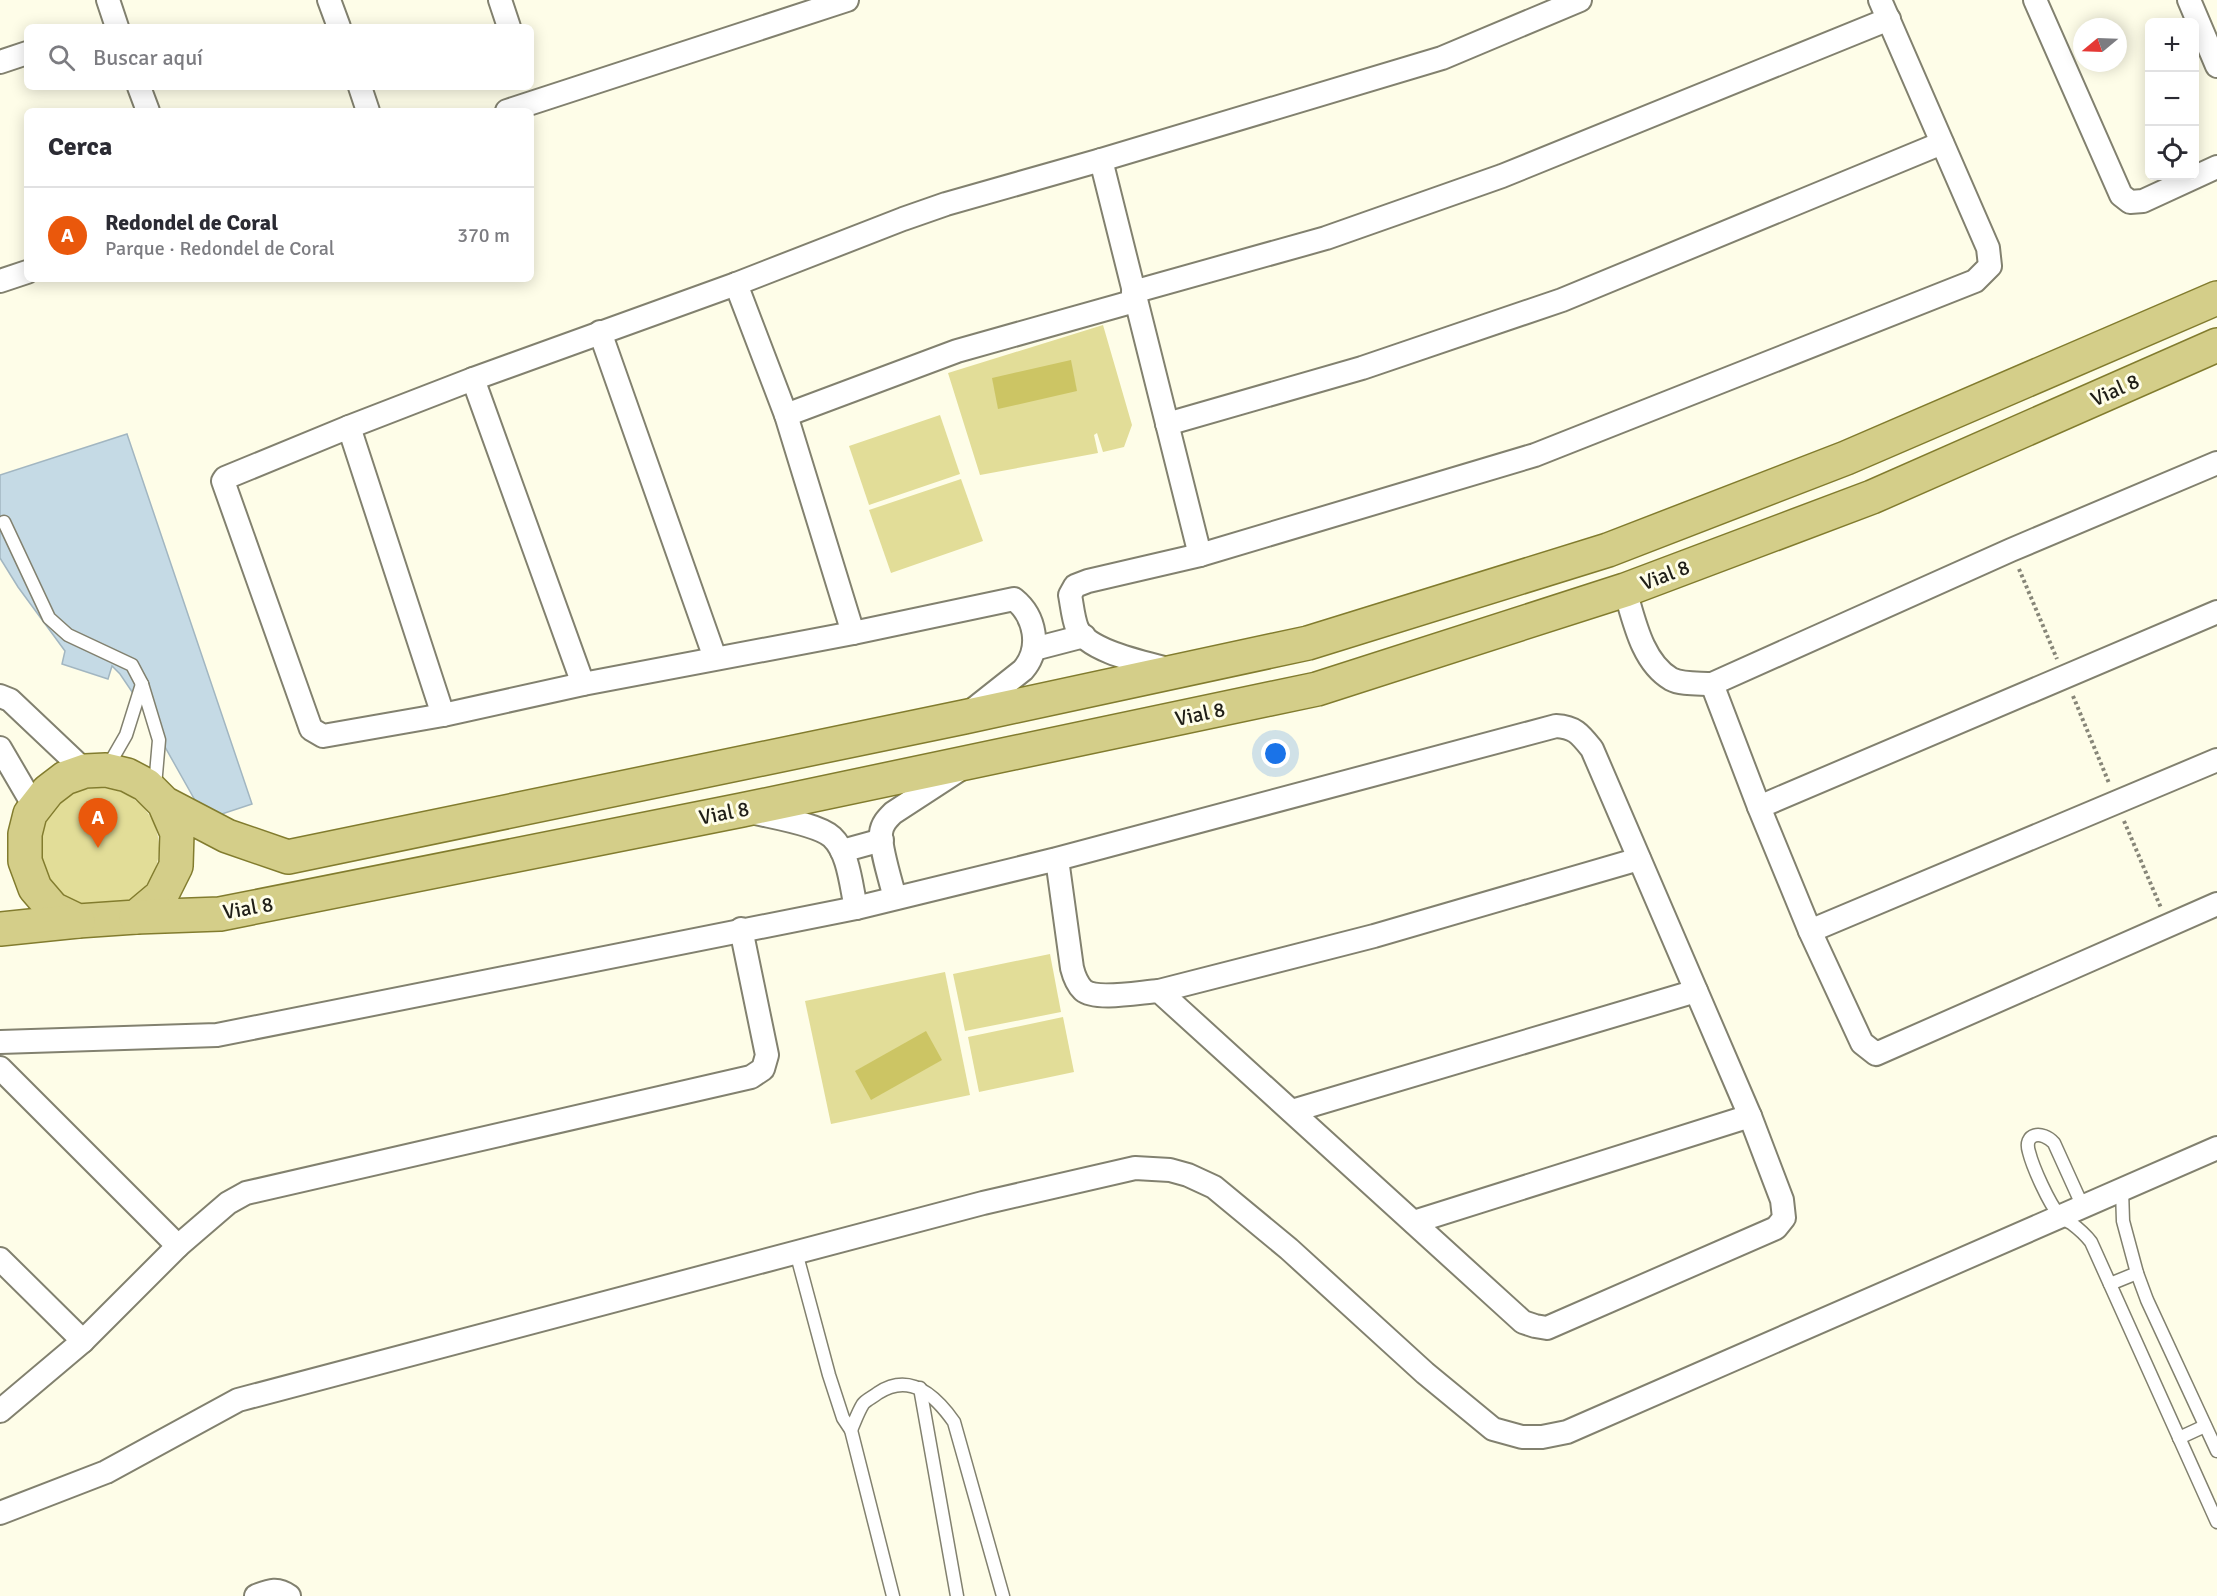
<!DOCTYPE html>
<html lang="es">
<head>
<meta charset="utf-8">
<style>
  body { margin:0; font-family:Signika,sans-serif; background:#f2f2f3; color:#2b2b33 }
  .controls { position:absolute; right:18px; top:18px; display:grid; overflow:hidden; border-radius:9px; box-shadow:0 3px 15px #0003 }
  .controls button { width:54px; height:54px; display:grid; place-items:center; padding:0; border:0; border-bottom:2px solid #e1e1e2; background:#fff; color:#2b2b33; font:30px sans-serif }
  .compass { position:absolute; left:2073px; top:18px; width:54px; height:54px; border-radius:50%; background:#fff; box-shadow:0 3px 15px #0003; rotate:251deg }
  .you { position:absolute; left:1276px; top:754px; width:21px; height:21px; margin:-15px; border:4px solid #fff; border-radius:50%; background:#1a73e8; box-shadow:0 0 0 9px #1a73e833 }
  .badge { display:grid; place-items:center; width:39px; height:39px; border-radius:50%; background:#ea580c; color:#fff; font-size:20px; font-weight:700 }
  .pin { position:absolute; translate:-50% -50px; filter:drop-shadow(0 2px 3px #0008) }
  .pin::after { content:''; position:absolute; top:32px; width:21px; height:18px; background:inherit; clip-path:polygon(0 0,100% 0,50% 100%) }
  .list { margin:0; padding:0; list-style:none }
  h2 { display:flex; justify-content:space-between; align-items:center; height:78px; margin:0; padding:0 24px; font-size:26px }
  h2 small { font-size:20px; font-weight:400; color:#7c7c81 }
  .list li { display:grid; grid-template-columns:39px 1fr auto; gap:18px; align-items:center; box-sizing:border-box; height:96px; padding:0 24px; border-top:2px solid #e1e1e2 }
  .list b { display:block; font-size:22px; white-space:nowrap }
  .list p { margin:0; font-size:20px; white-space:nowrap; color:#7c7c81 }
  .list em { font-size:20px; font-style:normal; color:#7c7c81 }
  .icon { flex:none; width:33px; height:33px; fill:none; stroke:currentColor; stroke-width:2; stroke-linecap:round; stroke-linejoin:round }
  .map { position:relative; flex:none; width:2217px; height:1596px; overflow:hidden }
  .search { position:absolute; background:#fff; box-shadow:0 3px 15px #0003; left:24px; top:24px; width:510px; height:66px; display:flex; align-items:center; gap:15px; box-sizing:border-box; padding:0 21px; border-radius:9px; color:#7c7c81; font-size:22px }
  .panel { position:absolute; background:#fff; box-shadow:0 3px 15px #0003; left:24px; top:108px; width:510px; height:174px; border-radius:9px }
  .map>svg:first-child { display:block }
</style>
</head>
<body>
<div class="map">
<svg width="2217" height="1596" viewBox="0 0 2217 1596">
  <rect width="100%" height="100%" fill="#fefde8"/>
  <g fill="#e2dd98">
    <path d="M 1103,325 L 1132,425 L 1124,447 L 1103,452 L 1097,433 L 1094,435 L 1098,453 L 980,475 L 948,373 Z"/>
    <path d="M 940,415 L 960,474 L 869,505 L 849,446 Z"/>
    <path d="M 961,479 L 983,541 L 891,573 L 869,510 Z"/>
    <circle cx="99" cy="848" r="60"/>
    <path d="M 1050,954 L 1061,1012 L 965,1031 L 953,974 Z"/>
    <path d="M 945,972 L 970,1095 L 831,1124 L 805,1001 Z"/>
    <path d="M 1063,1017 L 1074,1072 L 979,1092 L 968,1037 Z"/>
  </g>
  <g fill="#ccc564">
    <path d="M 1071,360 L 1077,391 L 998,409 L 992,378 Z"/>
    <path d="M 926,1031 L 942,1060 L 871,1100 L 855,1071 Z"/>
  </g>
  <path fill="#c5dae5" stroke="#a2b6c1" stroke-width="1.5" d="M 127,434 L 252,804 L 216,816 L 196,802 L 143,708 L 120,674 L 112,666 L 108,679 L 62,664 L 65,651 L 18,587 L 0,558 L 0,475 Z"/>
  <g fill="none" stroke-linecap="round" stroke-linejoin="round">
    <g stroke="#82816f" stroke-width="15">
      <g id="service">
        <path d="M 4,522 L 49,618 L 68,635 L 132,665 L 142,684 L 159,740 L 155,786"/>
        <path d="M 107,768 L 126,735 L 142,684"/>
        <path d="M 2122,1190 L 2123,1221 L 2137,1273 L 2147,1300 L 2217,1451"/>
        <path d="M 2083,1207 L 2054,1143 C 2042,1130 2023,1133 2029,1152 C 2033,1168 2049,1203 2059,1215 C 2062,1219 2067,1221 2071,1223 C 2079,1229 2085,1234 2091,1242 L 2217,1522"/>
        <path d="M 796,1252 L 829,1375 L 843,1418 L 851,1430 L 893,1596"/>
        <path d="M 2110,1284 L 2137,1273"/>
        <path d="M 920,1388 L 957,1596"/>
        <path d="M 851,1430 C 855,1421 858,1412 863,1404 C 866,1400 873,1397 878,1393 C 910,1372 935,1395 954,1422 L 1003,1596"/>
        <path d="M 2179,1438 L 2205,1426"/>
      </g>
    </g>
    <g stroke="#82816f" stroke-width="26">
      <g id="minor">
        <path d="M 108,0 L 117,27"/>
        <path d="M 329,0 L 339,27"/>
        <path d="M 500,0 L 509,27"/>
        <path d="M 2035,0 L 2121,195 L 2130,202 L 2143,201 L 2217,167"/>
        <path d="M 2189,0 L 2217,66"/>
        <path d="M 0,62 L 27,53"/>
        <path d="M 139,87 L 148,111"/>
        <path d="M 360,87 L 368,111"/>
        <path d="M 507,111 L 847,0"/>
        <path d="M 1101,160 L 1200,555"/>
        <path d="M 0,281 L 27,272"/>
        <path d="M 736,284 L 786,415 L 853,633"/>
        <path d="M 1133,292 L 1326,238 L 1502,176 L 1889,19"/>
        <path d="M 600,332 L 715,658"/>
        <path d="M 473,379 L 583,684"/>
        <path d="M 786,415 L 957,351 L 1135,301"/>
        <path d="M 1167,424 L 1362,368 L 1562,300 L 1942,143"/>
        <path d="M 349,427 L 443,715"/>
        <path d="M 1625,590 C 1634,620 1642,662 1671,679 C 1682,685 1700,683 1712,684 L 2011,550 L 2217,463"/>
        <path d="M 1034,649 L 1084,636"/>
        <path d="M 1171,670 C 1147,663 1088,652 1077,628 C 1073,618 1072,605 1070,595 L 1075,586 L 1088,581 L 1200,555 L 1535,455 L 1975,281 L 1990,266 L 1988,248 L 1880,0"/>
        <path d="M 1712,684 L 1759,807 L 1810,931 L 1862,1043 L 1876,1054 L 2217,904"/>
        <path d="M 0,696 L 10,700 L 85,771"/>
        <path d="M 970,712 L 1023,670 C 1042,648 1035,616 1014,599 L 853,633 L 583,684 L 443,715 L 323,736 L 311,729 L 223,481 L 225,478 L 349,427 L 473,379 L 736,284 L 903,219 L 946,204 L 1101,160 L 1442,58 L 1580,0"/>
        <path d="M 0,748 L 35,808"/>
        <path d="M 1759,807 L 2217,612"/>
        <path d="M 751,812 C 771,817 818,824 832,837 C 849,853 851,886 856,908"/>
        <path d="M 842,851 L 882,840"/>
        <path d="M 895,898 C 891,882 880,848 881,833 C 882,824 887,819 893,813 L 959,770"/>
        <path d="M 1810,931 L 2217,760"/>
        <path d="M 1159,991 L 1374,936 L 1639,859"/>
        <path d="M 0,1042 L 217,1035 L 856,908 L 1057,859 L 1556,726 C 1575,727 1580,734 1592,749 L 1750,1116 L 1782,1200 L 1784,1218 L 1776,1228 L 1547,1328 L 1535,1326 L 1523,1322 L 1159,991 C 1141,992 1096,1001 1083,990 C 1077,984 1074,976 1072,968 L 1057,859"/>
        <path d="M 0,1068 L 178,1246"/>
        <path d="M 1292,1111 L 1696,991"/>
        <path d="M 1414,1222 L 1750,1116"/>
        <path d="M 0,1259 L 83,1341"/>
        <path d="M 0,1411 L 83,1341 L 178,1246 L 228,1203 L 246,1193 L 751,1077 L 763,1069 L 767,1055 L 741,929"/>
        <path d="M 0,1513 L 106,1472 L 238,1400 L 983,1203 L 1135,1168 L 1170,1170 L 1188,1175 L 1214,1187 L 1289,1249 L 1425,1373 L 1493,1429 L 1522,1437 L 1542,1437 L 1567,1432 L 2217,1148"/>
        <path d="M 256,1596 C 269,1591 277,1587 289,1596"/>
      </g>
    </g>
    <g stroke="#827c2e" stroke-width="36">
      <g id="primary">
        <path d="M 164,803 L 177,833 L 176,866 L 161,896 L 136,917 L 78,921 L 53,909 L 35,888 L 25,861 L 25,834 L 30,814 L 48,791 L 65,778 L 85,771 L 106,770 L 127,775 L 146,785 L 164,803 L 227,836 L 288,857 L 964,717 L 1308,643 L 1608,550 L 1846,458 L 2217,298"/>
        <path d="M 136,917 L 220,914 L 742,810 L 1317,689 L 1625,590 L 1872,497 L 2217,345"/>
        <path d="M 0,929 L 78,921"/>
      </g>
    </g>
    <g stroke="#878678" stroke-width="4" stroke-dasharray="3 3" stroke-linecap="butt">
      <path d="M 2019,569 L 2057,659"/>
      <path d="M 2073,696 L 2109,783"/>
      <path d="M 2124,821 L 2161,908"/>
    </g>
    <use href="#service" stroke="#fff" stroke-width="12"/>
    <use href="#minor" stroke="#fff" stroke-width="22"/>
    <use href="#primary" stroke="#d4ce89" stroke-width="33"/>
  </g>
  <g text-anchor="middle" stroke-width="6" stroke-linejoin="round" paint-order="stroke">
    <g font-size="21" fill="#1f1e17" stroke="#fefde8">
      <text transform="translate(2115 390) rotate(-24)" y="7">Vial 8</text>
      <text transform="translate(1665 575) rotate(-21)" y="7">Vial 8</text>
      <text transform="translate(1200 714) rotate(-12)" y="7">Vial 8</text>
      <text transform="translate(724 813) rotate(-11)" y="7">Vial 8</text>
      <text transform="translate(248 908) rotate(-10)" y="7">Vial 8</text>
    </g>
  </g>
</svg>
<div class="controls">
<button>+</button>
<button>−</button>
<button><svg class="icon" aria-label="locate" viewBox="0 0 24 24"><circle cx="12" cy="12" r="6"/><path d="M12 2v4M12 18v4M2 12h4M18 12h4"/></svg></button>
</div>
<svg class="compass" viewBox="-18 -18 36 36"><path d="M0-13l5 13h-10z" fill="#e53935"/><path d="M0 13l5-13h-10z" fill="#7c7c81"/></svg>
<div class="you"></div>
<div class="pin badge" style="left:98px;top:848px">A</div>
<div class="search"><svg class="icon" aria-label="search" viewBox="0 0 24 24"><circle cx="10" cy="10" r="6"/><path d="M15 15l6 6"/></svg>Buscar aquí</div>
<section class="panel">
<h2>Cerca<small></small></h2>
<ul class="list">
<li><span class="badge">A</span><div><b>Redondel de Coral</b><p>Parque · Redondel de Coral</p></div><em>370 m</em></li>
</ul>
</section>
</div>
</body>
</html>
